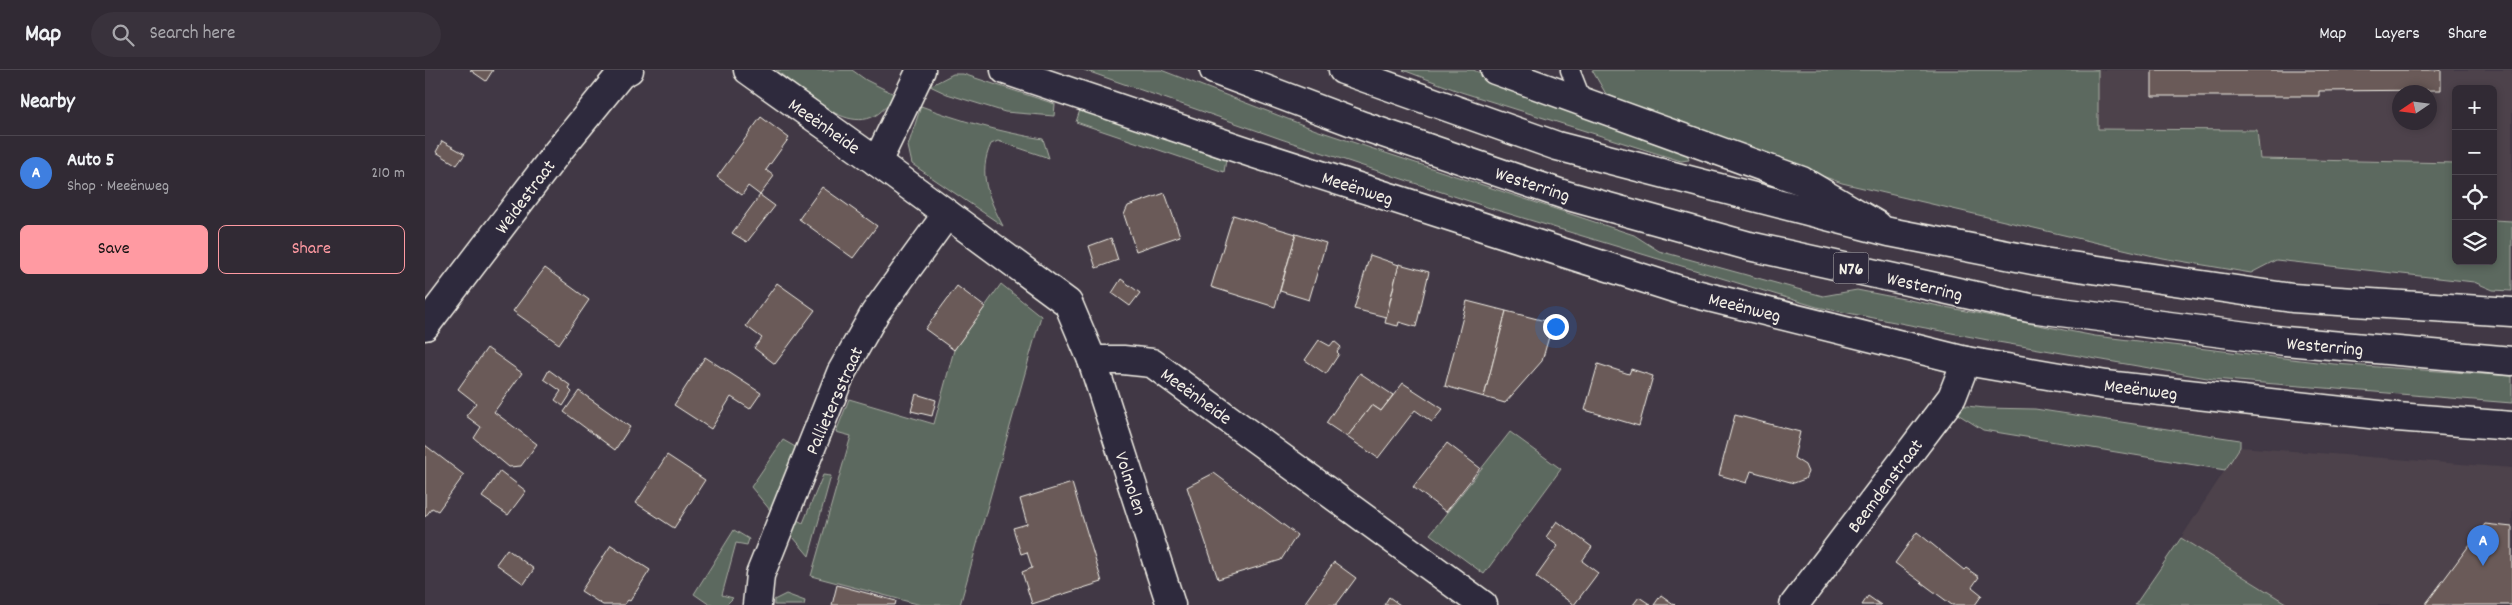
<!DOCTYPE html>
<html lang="en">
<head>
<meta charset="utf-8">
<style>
  body { margin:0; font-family:Dekko,sans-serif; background:#39323c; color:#f1f3f6 }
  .controls { position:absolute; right:15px; top:15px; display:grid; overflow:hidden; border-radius:8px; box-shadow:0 2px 8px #0003 }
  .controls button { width:45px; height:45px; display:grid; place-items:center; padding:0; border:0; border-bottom:1px solid #4c464f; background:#312a34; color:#f1f3f6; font:25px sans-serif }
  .compass { position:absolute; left:1967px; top:15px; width:45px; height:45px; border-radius:50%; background:#312a34; box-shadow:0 2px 8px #0003; rotate:257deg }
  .you { position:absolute; left:1130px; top:256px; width:18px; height:18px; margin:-12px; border:4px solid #fff; border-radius:50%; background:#1a73e8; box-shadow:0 0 0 8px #1a73e833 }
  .badge { display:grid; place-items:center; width:32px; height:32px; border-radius:50%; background:#ff9aa2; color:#fff; font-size:16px; font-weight:700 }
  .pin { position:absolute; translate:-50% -41px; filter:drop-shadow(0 1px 2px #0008) }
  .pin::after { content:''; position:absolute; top:26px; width:18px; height:15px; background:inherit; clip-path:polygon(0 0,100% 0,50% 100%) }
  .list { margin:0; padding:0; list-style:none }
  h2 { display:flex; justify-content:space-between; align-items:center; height:65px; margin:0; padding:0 20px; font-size:21px }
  h2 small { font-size:16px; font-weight:400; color:#a8a7ac }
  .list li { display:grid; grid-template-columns:32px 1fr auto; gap:15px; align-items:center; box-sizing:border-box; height:75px; padding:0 20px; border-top:1px solid #4c464f }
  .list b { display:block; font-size:19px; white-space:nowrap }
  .list p { margin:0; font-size:16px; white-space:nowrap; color:#a8a7ac }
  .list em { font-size:16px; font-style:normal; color:#a8a7ac }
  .actions { display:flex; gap:10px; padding:15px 20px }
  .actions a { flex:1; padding:11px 0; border:1px solid #ff9aa2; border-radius:8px; text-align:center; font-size:18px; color:#ff9aa2 }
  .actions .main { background:#ff9aa2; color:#111 }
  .icon { flex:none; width:28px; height:28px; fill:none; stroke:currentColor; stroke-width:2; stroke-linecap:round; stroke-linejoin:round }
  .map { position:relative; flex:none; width:2087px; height:535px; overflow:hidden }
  header { display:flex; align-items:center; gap:30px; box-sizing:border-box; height:70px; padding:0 25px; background:#312a34; border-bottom:1px solid #4c464f }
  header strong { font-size:24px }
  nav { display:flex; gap:28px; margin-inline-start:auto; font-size:18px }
  .search { width:350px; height:45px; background:#39323c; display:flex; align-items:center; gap:12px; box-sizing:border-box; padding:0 18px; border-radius:28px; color:#a8a7ac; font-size:19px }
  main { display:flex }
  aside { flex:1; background:#312a34 }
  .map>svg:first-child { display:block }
</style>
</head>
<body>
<header>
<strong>Map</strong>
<div class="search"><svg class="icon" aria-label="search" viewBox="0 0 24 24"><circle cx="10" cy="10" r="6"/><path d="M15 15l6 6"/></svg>Search here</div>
<nav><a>Map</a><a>Layers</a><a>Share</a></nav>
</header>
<main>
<aside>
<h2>Nearby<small></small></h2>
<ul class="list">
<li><span class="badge" style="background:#3f7fe0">A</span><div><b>Auto 5</b><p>Shop · Meeënweg</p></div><em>210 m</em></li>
</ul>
<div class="actions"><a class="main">Save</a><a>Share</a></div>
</aside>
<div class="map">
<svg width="2087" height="535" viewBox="0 0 2087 535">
  <rect width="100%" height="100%" fill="#413845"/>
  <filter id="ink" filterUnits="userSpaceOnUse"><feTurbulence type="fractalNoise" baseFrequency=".02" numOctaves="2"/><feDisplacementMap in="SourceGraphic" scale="10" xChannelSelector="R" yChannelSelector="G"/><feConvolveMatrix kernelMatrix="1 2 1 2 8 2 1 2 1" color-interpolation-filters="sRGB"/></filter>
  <g filter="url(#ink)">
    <g fill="#4d424b" fill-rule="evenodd">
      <path d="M 1673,0 L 2087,0 L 2087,151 L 2068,150 L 2068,19 L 2031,19 L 2031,93 L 1835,89 L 1832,60 L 1673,59 ZM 1974,22 L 2004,22 L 2004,52 L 1974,52 Z"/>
      <path d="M 1815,377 L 2087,398 L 2087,535 L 1864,535 L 1756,468 Z"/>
    </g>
    <g fill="#5c695e" stroke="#a8ada3">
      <path d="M 351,0 L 427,0 L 441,10 L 469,24 C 439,83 383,25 351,0 Z"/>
      <path d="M 659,0 L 736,0 L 891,60 L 1209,165 L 1234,181 L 1398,226 L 1432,220 L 1670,266 L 1909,294 L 2087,306 L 2087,333 L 1788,309 L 1573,272 L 1392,237 L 1065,138 L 856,69 Z"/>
      <path d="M 978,0 L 1048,0 L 1261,82 L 1264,90 L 1256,91 L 1036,22 Z"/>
      <path d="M 1167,0 L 1673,0 L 1673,59 L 1832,60 L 1835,89 L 2031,93 L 2031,191 L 2068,191 L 2068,150 L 2087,151 L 2087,221 L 2068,220 L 2049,212 L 1851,190 L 1826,203 L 1737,188 L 1417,113 L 1240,50 L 1181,24 Z"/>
      <path d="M 528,4 L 538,4 L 630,34 L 629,46 L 580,42 L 522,24 L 505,16 Z"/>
      <path d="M 496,36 C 536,51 575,62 618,69 L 624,88 L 573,71 L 566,74 C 552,104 564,129 578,156 L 487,94 L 483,76 Z"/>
      <path d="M 655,40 L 801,90 L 799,102 L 651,52 Z"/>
      <path d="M 576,214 L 616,246 L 535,535 L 496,535 L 386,506 L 426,366 L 411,362 L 424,329 L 509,354 L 529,280 Z"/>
      <path d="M 1533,335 L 1560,338 L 1610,339 L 1815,370 L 1815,377 L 1800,400 L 1558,360 L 1531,343 Z"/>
      <path d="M 1085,362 L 1136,399 L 1059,504 L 1005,464 Z"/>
      <path d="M 358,370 L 374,379 L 345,440 L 326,417 Z"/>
      <path d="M 398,405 L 406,406 L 384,486 L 363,461 L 368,448 L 378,453 Z"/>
      <path d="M 309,460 L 324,469 L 322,475 L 311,473 L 297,525 L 308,528 L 301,535 L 285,535 L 269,524 Z"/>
      <path d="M 1756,468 L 1864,535 L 1710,535 Z"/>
      <path d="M 361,524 L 380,531 L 379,535 L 349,535 L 349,530 Z"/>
    </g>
    <g fill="#6a5a58" stroke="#f4f1e8">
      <path d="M 45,0 L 68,0 L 61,11 Z"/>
      <path d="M 1727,0 L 2016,0 L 2016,20 L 1894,21 L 1894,26 L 1727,26 Z"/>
      <path d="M 336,47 L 364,68 L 341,100 L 349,106 L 335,125 L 323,116 L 317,125 L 292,107 Z"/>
      <path d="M 17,71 L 40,84 L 32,95 L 11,82 Z"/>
      <path d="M 397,117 L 452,156 L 428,188 L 374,149 Z"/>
      <path d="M 740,123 L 755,166 L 711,181 L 699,145 L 701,140 L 703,136 Z"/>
      <path d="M 335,125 L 350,136 L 322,172 L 307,163 Z"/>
      <path d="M 808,145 L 871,164 L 850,237 L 786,217 Z"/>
      <path d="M 871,164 L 901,173 L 884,230 L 855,221 Z"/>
      <path d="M 686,168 L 693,190 L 671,198 L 664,176 Z"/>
      <path d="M 945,185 L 974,195 L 961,247 L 929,239 Z"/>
      <path d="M 974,194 L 1004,202 L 991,257 L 974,252 L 973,256 L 960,253 Z"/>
      <path d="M 120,198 L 164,230 L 134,274 L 88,241 Z"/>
      <path d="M 696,209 L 715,223 L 705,236 L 687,223 Z"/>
      <path d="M 352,213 L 390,240 L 350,294 L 329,278 L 337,268 L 321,256 Z"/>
      <path d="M 532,216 L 560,237 L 529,280 L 500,259 Z"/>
      <path d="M 1042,231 L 1081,241 L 1059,327 L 1020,316 Z"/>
      <path d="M 1081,241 L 1128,253 L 1117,291 L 1080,333 L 1059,327 Z"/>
      <path d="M 894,270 L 905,276 L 909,271 L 916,277 L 912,282 L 914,284 L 901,304 L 880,290 Z"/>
      <path d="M 62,278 L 97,303 L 69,342 L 112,374 L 96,396 L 84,397 L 49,368 L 56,357 L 41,346 L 51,333 L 33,319 Z"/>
      <path d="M 280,287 L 336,323 L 325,339 L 306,327 L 286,359 L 249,335 Z"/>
      <path d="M 1173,294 L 1204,304 L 1206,299 L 1228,306 L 1214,356 L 1160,340 Z"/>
      <path d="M 124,300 L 146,316 L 144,319 L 147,322 L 138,336 L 130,330 L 136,321 L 119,309 Z"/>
      <path d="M 935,303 L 968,325 L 956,341 L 947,335 L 922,367 L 901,353 Z"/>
      <path d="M 978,313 L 1018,339 L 1007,352 L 990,340 L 953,388 L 922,367 L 947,335 L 956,341 Z"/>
      <path d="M 154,321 L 205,357 L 190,380 L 139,342 Z"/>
      <path d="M 491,324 L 511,330 L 507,346 L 486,341 Z"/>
      <path d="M 1310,345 L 1375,362 L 1369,388 L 1380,395 L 1383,402 L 1380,409 L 1369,413 L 1326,401 L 1322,413 L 1294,405 Z"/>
      <path d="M 1022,373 L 1055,398 L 1021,442 L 988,417 Z"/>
      <path d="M 0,375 L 39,405 L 13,441 L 7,438 L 0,447 Z"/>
      <path d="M 242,385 L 280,410 L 249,458 L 211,433 Z"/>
      <path d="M 75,401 L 101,421 L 83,445 L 57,427 Z"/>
      <path d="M 789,403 L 872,465 L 856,490 L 793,509 L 762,417 Z"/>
      <path d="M 647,413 L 677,512 L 607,534 L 597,502 L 607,498 L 602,482 L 596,484 L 588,458 L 602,454 L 595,429 Z"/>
      <path d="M 1132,451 L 1167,477 L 1157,491 L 1173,503 L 1149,535 L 1111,507 L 1133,476 L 1121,467 Z"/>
      <path d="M 2060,454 L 2087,457 L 2087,535 L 2000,535 Z"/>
      <path d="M 1492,462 L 1539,500 L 1541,498 L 1554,507 L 1547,517 L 1557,525 L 1550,535 L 1527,535 L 1470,493 Z"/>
      <path d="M 186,475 L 225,500 L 205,531 L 203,530 L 199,535 L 178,535 L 156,521 Z"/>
      <path d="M 82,479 L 109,499 L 99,514 L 71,494 Z"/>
      <path d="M 909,492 L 931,508 L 911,535 L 886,535 L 881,531 Z"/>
      <path d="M 412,515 L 471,531 L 470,535 L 407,535 Z"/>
      <path d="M 1236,525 L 1250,535 L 1229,535 Z"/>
      <path d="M 1443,526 L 1456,535 L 1437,535 Z"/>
      <path d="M 964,527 L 975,535 L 959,535 Z"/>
      <path d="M 1214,527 L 1226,535 L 1208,535 Z"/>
    </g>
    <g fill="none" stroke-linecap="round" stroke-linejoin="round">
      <g stroke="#f4f1e8" stroke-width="21">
        <path id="service" d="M 1145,0 L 1158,33"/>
      </g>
      <g stroke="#f4f1e8" stroke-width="31">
        <g id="minor">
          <path d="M 323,0 L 452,92 L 643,233 L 667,290 L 746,535"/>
          <path d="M 580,0 L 827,83 L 1255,220 L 1541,291 L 1681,315 L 1972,347 L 2087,356"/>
          <path d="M 1070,0 L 1377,111 L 1452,155"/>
          <path d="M 452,92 L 496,0"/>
          <path d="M 0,256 L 134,80 L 196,4 L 204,0"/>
          <path d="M 667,290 L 698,290 L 727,293 L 1058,535"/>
          <path d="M 332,535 L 335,505 L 416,303 L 450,243 L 522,144"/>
          <path d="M 1369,535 L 1527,327 L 1541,291"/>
        </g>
      </g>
      <g stroke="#f4f1e8" stroke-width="31">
        <g id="trunk">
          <path d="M 789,0 L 938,56 L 1140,125 L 1324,176 L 1605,238 L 1860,271 L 2087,291"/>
          <path d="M 918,0 L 1132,76 L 1464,162 L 1618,192 L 1867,228 L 2087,242"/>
        </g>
      </g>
      <use href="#service" stroke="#2f2a3d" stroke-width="18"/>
      <use href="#minor" stroke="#2f2a3d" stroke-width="28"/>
      <use href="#trunk" stroke="#2f2a3d" stroke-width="28"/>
    </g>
  </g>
  <g text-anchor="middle" stroke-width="4.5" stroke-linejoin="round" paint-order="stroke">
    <rect fill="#2f2a3d" stroke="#b9b5b5" stroke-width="1" x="1408.5" y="182.5" width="35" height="31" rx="4"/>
    <g font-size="18" font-weight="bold" fill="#f4f1e8">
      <text x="1426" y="204">N76</text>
    </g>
    <g font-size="19" fill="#f4f1e8" stroke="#2f2a3d">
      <text transform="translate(400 55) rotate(35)" y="7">Meeënheide</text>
      <text transform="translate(1108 113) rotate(18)" y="7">Westerring</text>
      <text transform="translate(933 117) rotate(18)" y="7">Meeënweg</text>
      <text transform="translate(99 126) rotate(-53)" y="7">Weidestraat</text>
      <text transform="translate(1500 215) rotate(13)" y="7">Westerring</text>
      <text transform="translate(1320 236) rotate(14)" y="7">Meeënweg</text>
      <text transform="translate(1900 275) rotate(5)" y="7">Westerring</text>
      <text transform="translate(1716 318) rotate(7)" y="7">Meeënweg</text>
      <text transform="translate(772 325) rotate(36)" y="7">Meeënheide</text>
      <text transform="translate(408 330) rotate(-66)" y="7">Pallietersstraat</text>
      <text transform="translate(707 413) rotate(72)" y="7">Volmolen</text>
      <text transform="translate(1459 415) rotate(-53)" y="7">Beemdenstraat</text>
    </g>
  </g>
</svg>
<div class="controls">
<button>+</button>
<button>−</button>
<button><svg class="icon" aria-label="locate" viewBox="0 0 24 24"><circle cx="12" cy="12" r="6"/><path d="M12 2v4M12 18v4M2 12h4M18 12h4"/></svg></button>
<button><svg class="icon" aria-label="layers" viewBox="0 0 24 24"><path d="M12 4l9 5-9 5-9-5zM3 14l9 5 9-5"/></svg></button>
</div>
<svg class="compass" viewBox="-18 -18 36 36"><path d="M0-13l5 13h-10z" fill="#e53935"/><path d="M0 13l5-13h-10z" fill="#a8a7ac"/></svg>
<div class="you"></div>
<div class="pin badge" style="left:2058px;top:496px;background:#3f7fe0">A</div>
</div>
</main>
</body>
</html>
